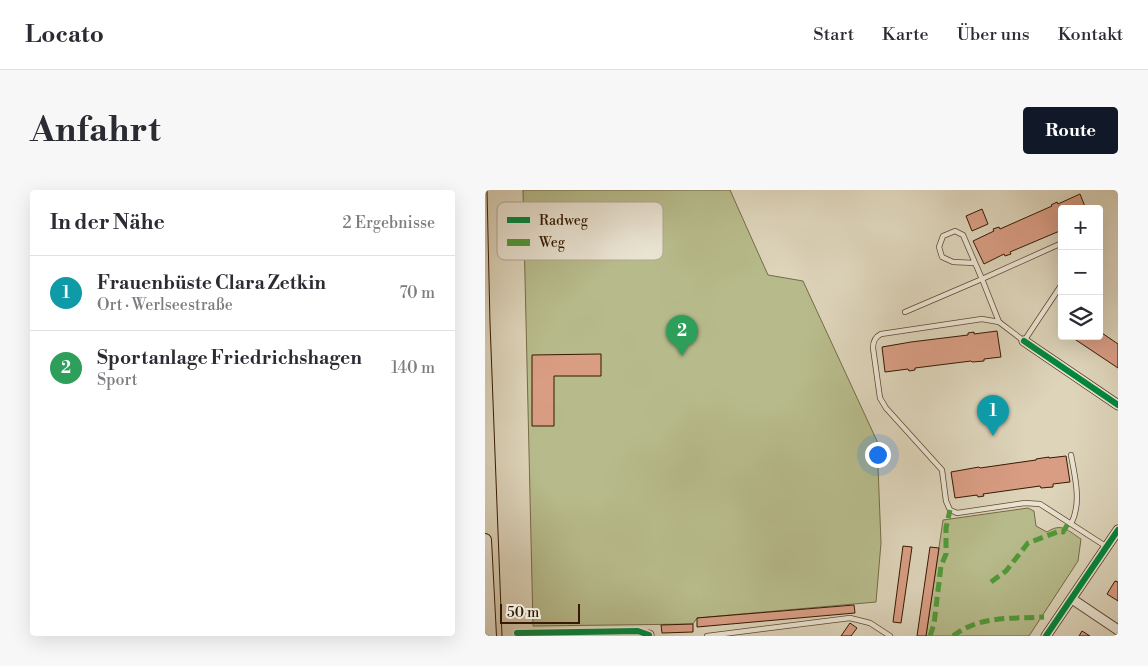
<!DOCTYPE html>
<html lang="de">
<head>
<meta charset="utf-8">
<style>
  body { margin:0; font-family:"Libre Bodoni",serif; background:#f7f7f7; color:#2b2b33 }
  .controls { position:absolute; right:15px; top:15px; display:grid; overflow:hidden; border-radius:5px; box-shadow:0 5px 20px #0002 }
  .controls button { width:45px; height:45px; display:grid; place-items:center; padding:0; border:0; border-bottom:1px solid #e1e1e2; background:#fff; color:#2b2b33; font:25px sans-serif }
  .scale { position:absolute; left:15px; bottom:12px; width:80px; box-sizing:border-box; padding-left:5px; border:2px solid #351900; border-top:0; font-size:14px; line-height:18px; white-space:nowrap; color:#351900; -webkit-text-stroke:4px #e9e3d2; paint-order:stroke }
  .you { position:absolute; left:392px; top:264px; width:18px; height:18px; margin:-12px; border:4px solid #fff; border-radius:50%; background:#1a73e8; box-shadow:0 0 0 8px #1a73e833 }
  .badge { display:grid; place-items:center; width:32px; height:32px; border-radius:50%; background:#111827; color:#fff; font-size:16px; font-weight:700 }
  .pin { position:absolute; translate:-50% -41px; filter:drop-shadow(0 1px 2px #0008) }
  .pin::after { content:''; position:absolute; top:26px; width:18px; height:15px; background:inherit; clip-path:polygon(0 0,100% 0,50% 100%) }
  .list { margin:0; padding:0; list-style:none }
  h2 { display:flex; justify-content:space-between; align-items:center; height:65px; margin:0; padding:0 20px; font-size:21px }
  h2 small { font-size:16px; font-weight:400; color:#7c7c81 }
  .list li { display:grid; grid-template-columns:32px 1fr auto; gap:15px; align-items:center; box-sizing:border-box; height:75px; padding:0 20px; border-top:1px solid #e1e1e2 }
  .list b { display:block; font-size:19px; white-space:nowrap }
  .list p { margin:0; font-size:16px; white-space:nowrap; color:#7c7c81 }
  .list em { font-size:16px; font-style:normal; color:#7c7c81 }
  .icon { flex:none; width:28px; height:28px; fill:none; stroke:currentColor; stroke-width:2; stroke-linecap:round; stroke-linejoin:round }
  .map { position:relative; flex:none; width:633px; height:446px; overflow:hidden; border-radius:5px }
  header { display:flex; align-items:center; gap:30px; box-sizing:border-box; height:70px; padding:0 25px; background:#fff; border-bottom:1px solid #e1e1e2 }
  header strong { font-size:24px }
  nav { display:flex; gap:28px; margin-inline-start:auto; font-size:18px }
  .intro { display:flex; align-items:center; justify-content:space-between; box-sizing:border-box; height:120px; padding:0 30px }
  h1 { margin:0; font-size:35px }
  .button { padding:12px 22px; border-radius:5px; background:#111827; color:#fff; font-size:18px; font-weight:700 }
  main { display:flex; gap:30px; padding:0 30px }
  aside { flex:1; background:#fff; border-radius:5px; box-shadow:0 5px 20px #0002 }
  .map>svg:first-child { display:block }
</style>
</head>
<body>
<header>
<strong>Locato</strong>
<nav><a>Start</a><a>Karte</a><a>Über uns</a><a>Kontakt</a></nav>
</header>
<div class="intro"><h1>Anfahrt</h1><a class="button">Route</a></div>
<main>
<aside>
<h2>In der Nähe<small>2 Ergebnisse</small></h2>
<ul class="list">
<li><span class="badge" style="background:#0f9aa8">1</span><div><b>Frauenbüste Clara Zetkin</b><p>Ort · Werlseestraße</p></div><em>70 m</em></li>
<li><span class="badge" style="background:#2e9e5b">2</span><div><b>Sportanlage Friedrichshagen</b><p>Sport</p></div><em>140 m</em></li>
</ul>
</aside>
<div class="map">
<svg width="633" height="446" viewBox="0 0 633 446">
  <rect width="100%" height="100%" fill="#ddd4ba"/>
  <filter id="stains"><feTurbulence type="fractalNoise" baseFrequency=".004" numOctaves="4"/><feColorMatrix values="0 0 0 0 .2 0 0 0 0 .09 0 0 0 0 .02 0 0 0 .5 -.17"/></filter>
  <radialGradient id="worn" r=".72"><stop offset=".6" stop-color="#630" stop-opacity="0"/><stop offset="1" stop-color="#630" stop-opacity=".3"/></radialGradient>
  <g fill="#b7bb8b" stroke="#766a46">
    <path d="M 38,0 L 245,0 L 283,85 L 318,91 L 392,251 L 396,353 L 391,412 L 212,428 L 208,434 L 48,436 Z"/>
    <path d="M 543,318 L 549,321 L 551,336 L 562,342 C 577,332 583,341 596,349 L 593,371 L 544,446 L 441,446 L 458,330 Z"/>
  </g>
  <g fill="#d99d84" stroke="#351900">
    <path d="M 595,4 L 601,19 L 577,19 L 577,40 L 525,62 L 526,64 L 520,66 L 519,64 L 499,74 L 488,51 L 509,41 L 508,39 L 514,37 L 515,39 L 567,16 L 566,15 L 572,12 L 573,14 Z"/>
    <path d="M 497,19 L 503,34 L 487,41 L 481,26 Z"/>
    <path d="M 512,141 L 516,167 L 499,169 L 499,171 L 487,172 L 486,171 L 430,178 L 430,180 L 424,181 L 423,179 L 400,182 L 397,157 L 426,152 L 483,145 L 483,143 L 489,142 L 489,144 Z"/>
    <path d="M 614,141 L 633,154 L 633,178 L 585,146 L 614,146 Z"/>
    <path d="M 116,164 L 116,186 L 69,186 L 69,236 L 47,236 L 47,165 Z"/>
    <path d="M 581,266 L 585,292 L 568,294 L 568,297 L 556,298 L 555,296 L 498,304 L 499,306 L 493,307 L 492,305 L 470,308 L 466,282 L 494,277 L 495,278 L 551,270 L 551,269 L 564,267 L 564,268 Z"/>
    <path d="M 418,356 L 427,357 L 416,433 L 408,432 Z"/>
    <path d="M 445,357 L 454,358 L 441,446 L 432,446 Z"/>
    <path d="M 630,391 L 633,392 L 633,411 L 622,404 Z"/>
    <path d="M 369,415 L 370,423 L 212,437 L 212,428 Z"/>
    <path d="M 365,433 L 372,438 L 366,446 L 356,446 Z"/>
    <path d="M 208,434 L 208,442 L 177,443 L 176,435 Z"/>
    <path d="M 597,441 L 605,446 L 594,446 Z"/>
  </g>
  <g fill="none" stroke-linecap="round" stroke-linejoin="round">
    <g stroke="#5f482e" stroke-width="6">
      <g id="service">
        <path d="M 577,94 L 539,151 L 514,132 L 497,129 L 396,144 C 390,147 388,151 388,158 L 395,208 L 401,218 L 457,280 L 461,311 L 465,320 L 472,323 L 540,313 L 555,314 L 622,357"/>
        <path d="M 420,122 L 497,89 L 478,45 L 470,41 L 458,46 L 454,57 L 457,67 L 468,72 L 490,73"/>
        <path d="M 514,132 L 497,89 L 577,53"/>
        <path d="M 586,334 C 597,313 590,287 586,265"/>
        <path d="M 222,446 L 365,428 L 385,433 L 405,446"/>
      </g>
    </g>
    <g stroke="#5f482e" stroke-width="11">
      <g id="minor">
        <path d="M 539,151 L 633,215"/>
        <path d="M 587,409 L 633,440"/>
        <path d="M 164,445 L 164,446"/>
        <path d="M 561,446 L 633,340"/>
      </g>
    </g>
    <g stroke="#351900" stroke-width="14">
      <path id="secondary" d="M 0,350 L 5,446"/>
    </g>
    <use href="#service" stroke="#e9e3d2" stroke-width="4.5"/>
    <use href="#minor" stroke="#e9e3d2" stroke-width="9"/>
    <use href="#secondary" stroke="#e9e3d2" stroke-width="12"/>
    <path stroke="#351900" stroke-width="1" d="M 2,0 L 5,133 L 17,446"/>
    <g stroke="#519939" stroke-width="5" stroke-dasharray="10 5" stroke-linecap="butt">
      <path d="M 506,392 L 521,381 L 543,353 L 575,341 L 578,342 L 584,332"/>
      <path d="M 445,446 L 449,434 L 456,376 L 461,364 L 461,338 L 465,320"/>
      <path d="M 468,446 C 496,425 526,429 559,427"/>
    </g>
    <g stroke="#e9e3d2" stroke-width="9">
      <g id="cycleway">
        <path d="M 539,151 L 633,215"/>
        <path d="M 32,443 L 153,441 L 164,445"/>
        <path d="M 561,446 L 633,340"/>
      </g>
    </g>
    <use href="#cycleway" stroke="#00873e" stroke-width="6"/>
  </g>
  <rect x="12" y="12" width="166" height="58" rx="8" fill="#e9e3d2" stroke="#b3a693" stroke-width="1"/>
  <rect x="22" y="27" width="23" height="6" fill="#00873e"/>
  <rect x="22" y="49" width="23" height="7" fill="#519939"/>
  <g font-size="14" fill="#351900">
    <text x="54" y="35">Radweg</text>
    <text x="54" y="57">Weg</text>
  </g>
  <rect width="100%" height="100%" filter="url(#stains)"/>
  <rect width="100%" height="100%" fill="url(#worn)"/>
</svg>
<div class="controls">
<button>+</button>
<button>−</button>
<button><svg class="icon" aria-label="layers" viewBox="0 0 24 24"><path d="M12 4l9 5-9 5-9-5zM3 14l9 5 9-5"/></svg></button>
</div>
<div class="scale">50 m</div>
<div class="you"></div>
<div class="pin badge" style="left:508px;top:246px;background:#0f9aa8">1</div>
<div class="pin badge" style="left:197px;top:166px;background:#2e9e5b">2</div>
</div>
</main>
</body>
</html>
